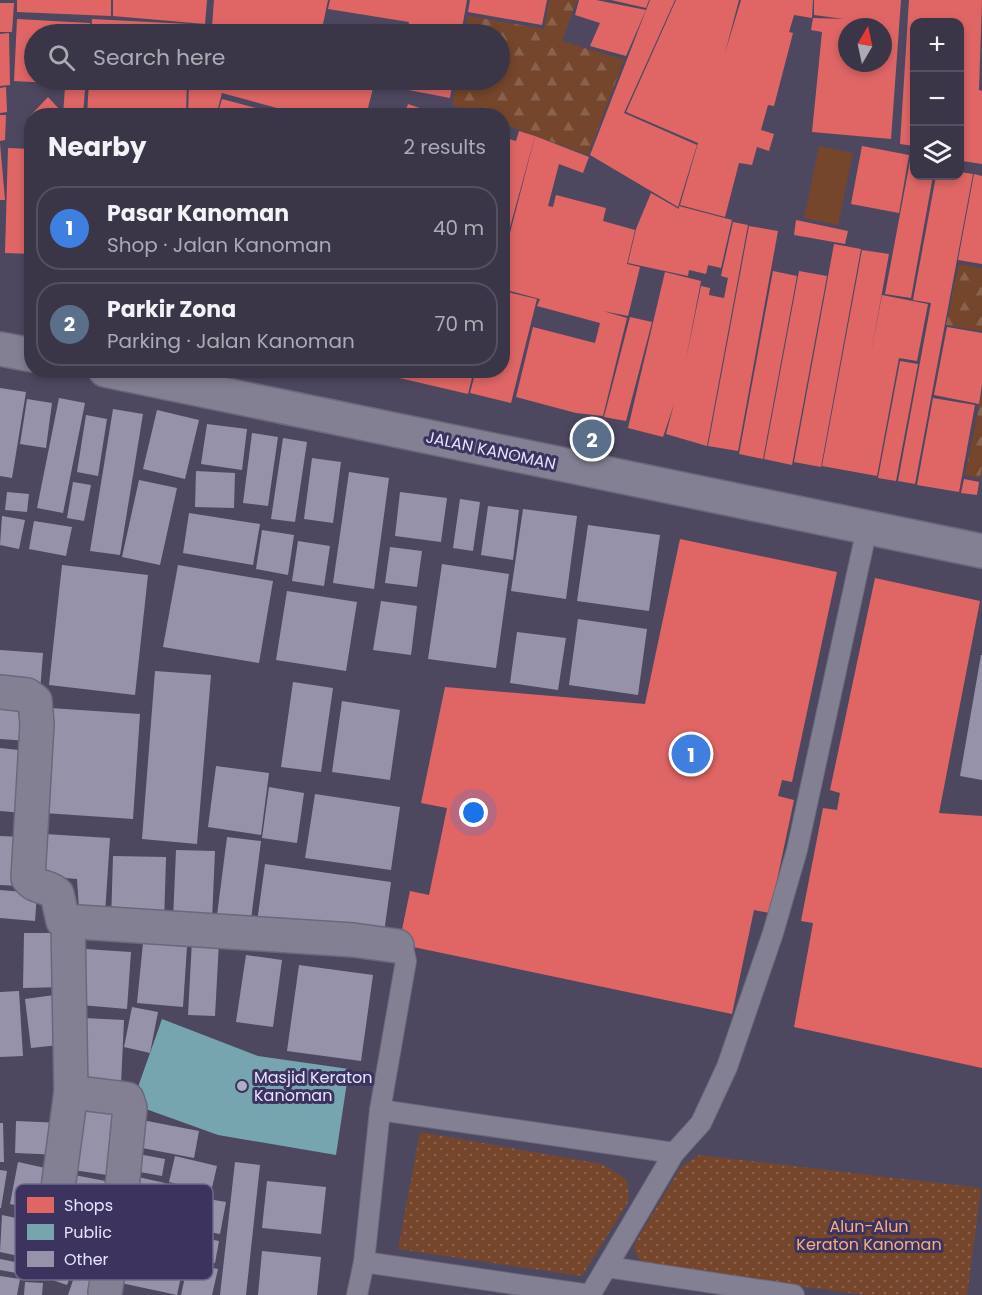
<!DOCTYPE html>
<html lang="en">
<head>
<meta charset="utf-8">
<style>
  body { margin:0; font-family:Poppins,sans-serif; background:#454152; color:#f1f3f6 }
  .controls { position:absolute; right:18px; top:18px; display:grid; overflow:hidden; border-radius:12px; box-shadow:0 3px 9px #0003 }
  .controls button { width:54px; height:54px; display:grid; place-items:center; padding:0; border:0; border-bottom:2px solid #545060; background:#3a3648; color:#f1f3f6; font:30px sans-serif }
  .compass { position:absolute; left:838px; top:18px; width:54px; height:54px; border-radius:50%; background:#3a3648; box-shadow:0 3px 9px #0003; rotate:9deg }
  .you { position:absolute; left:474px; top:813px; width:21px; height:21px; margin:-15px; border:4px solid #fff; border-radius:50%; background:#1a73e8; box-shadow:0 0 0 9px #1a73e833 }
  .badge { display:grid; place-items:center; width:39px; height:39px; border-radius:50%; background:#b0adc7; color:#fff; font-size:20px; font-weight:700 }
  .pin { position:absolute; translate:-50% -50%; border:3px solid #fff; box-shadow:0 2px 6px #0006 }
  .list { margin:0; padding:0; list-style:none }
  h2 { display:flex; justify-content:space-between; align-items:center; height:78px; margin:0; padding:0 24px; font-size:26px }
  h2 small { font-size:20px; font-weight:400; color:#ababb4 }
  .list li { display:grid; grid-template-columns:39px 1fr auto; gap:18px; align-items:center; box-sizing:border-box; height:84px; margin:0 12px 12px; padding:0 12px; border:2px solid #545060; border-radius:24px }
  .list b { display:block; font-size:22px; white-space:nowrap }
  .list p { margin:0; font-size:20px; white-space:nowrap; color:#ababb4 }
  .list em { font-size:20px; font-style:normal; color:#ababb4 }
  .icon { flex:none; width:33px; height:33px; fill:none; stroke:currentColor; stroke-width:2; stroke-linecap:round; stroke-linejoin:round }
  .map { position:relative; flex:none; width:982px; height:1295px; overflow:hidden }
  .search { position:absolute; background:#3a3648; box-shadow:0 3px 9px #0003; left:24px; top:24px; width:486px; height:66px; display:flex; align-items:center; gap:15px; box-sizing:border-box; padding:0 21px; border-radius:33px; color:#ababb4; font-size:22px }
  .panel { position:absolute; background:#3a3648; box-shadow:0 3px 9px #0003; left:24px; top:108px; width:486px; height:270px; border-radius:24px }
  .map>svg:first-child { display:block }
</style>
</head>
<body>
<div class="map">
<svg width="982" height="1295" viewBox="0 0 982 1295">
  <defs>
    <pattern id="forest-firs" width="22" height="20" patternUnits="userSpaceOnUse" patternTransform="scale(1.5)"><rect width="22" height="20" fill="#75462c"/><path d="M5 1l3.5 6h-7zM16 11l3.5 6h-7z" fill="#89614c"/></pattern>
    <pattern id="park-dots" width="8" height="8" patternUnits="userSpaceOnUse" patternTransform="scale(1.5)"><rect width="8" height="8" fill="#75462c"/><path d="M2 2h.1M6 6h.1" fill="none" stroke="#89614c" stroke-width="1.8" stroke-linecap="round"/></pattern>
  </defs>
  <rect width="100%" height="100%" fill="#4d4860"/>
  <g fill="url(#forest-firs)">
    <path d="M 549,0 L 577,0 L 562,41 L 624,60 L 588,155 L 503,124 L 502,116 L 480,115 L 452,105 L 457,80 L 500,80 L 500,34 L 464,34 L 468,16 L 544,29 Z"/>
    <path d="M 959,264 L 982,268 L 982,331 L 946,325 Z"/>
    <path d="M 982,393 L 982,467 L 980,478 L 965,475 Z"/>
  </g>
  <g fill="url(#park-dots)">
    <path d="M 420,1132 L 602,1164 L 626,1179 L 629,1195 L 627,1204 L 582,1276 L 398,1249 Z"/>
    <path d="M 699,1155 L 981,1188 L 967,1295 L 865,1295 L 642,1265 L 634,1249 L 636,1241 L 681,1167 Z"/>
  </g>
  <path fill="#75462c" d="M 819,146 L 853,153 L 838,225 L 804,218 Z"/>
  <g fill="#e06666" fill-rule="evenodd">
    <path d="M 17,0 L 111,0 L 111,16 L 17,12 Z"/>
    <path d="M 113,0 L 207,0 L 205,24 L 113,16 Z"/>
    <path d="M 214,0 L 328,0 L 323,24 L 368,34 L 236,34 L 212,27 Z"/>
    <path d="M 330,0 L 467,0 L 461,34 L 407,34 L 409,22 L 328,9 Z"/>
    <path d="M 470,0 L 547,0 L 542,25 L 468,12 Z"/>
    <path d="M 579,0 L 596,0 L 646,10 L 626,56 L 590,46 L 600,23 L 575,15 Z"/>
    <path d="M 611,0 L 649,0 L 646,8 Z"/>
    <path d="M 650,0 L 675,0 L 624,113 L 697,145 L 678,207 L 590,155 Z"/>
    <path d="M 676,0 L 739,0 L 725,53 L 741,0 L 813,0 L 812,18 L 794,15 L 789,32 L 793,33 L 774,106 L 768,105 L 761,130 L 774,134 L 769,151 L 757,147 L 752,165 L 739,163 L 725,217 L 680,205 L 698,143 L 626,112 Z"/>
    <path d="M 814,0 L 901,0 L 891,139 L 812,132 L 822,32 L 811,30 L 813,18 L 844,19 L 814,15 ZM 847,27 L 883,27 L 883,63 L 847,63 Z"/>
    <path d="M 909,0 L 982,0 L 979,90 L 982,91 L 982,164 L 962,161 L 963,151 L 960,151 L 960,22 L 914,22 L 914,146 L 900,144 Z"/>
    <path d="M 0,3 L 14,3 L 12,32 L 0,32 Z"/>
    <path d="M 17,19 L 90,23 L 90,34 L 34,34 L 34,80 L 88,80 L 87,85 L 14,81 Z"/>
    <path d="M 92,19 L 188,24 L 188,34 L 91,34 Z"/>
    <path d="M 191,24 L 213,28 L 230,34 L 191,34 Z"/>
    <path d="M 9,33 L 10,85 L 0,86 L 0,34 Z"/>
    <path d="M 89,80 L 187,80 L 186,116 L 87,116 Z"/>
    <path d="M 189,80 L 375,80 L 366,116 L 306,116 L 222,93 L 216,116 L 188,116 Z"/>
    <path d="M 399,80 L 453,80 L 450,98 L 398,88 Z"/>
    <path d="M 6,87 L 7,112 L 0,113 L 0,88 Z"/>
    <path d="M 65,87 L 85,89 L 83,116 L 63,116 Z"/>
    <path d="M 48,97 L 61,111 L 56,116 L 30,116 Z"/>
    <path d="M 222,99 L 283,115 L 283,116 L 217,116 Z"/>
    <path d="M 408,104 L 440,115 L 440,116 L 404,116 Z"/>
    <path d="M 0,115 L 6,115 L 5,140 L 0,141 Z"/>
    <path d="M 519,131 L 535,136 L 504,249 L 502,137 L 516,141 Z"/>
    <path d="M 535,136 L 589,157 L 583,173 L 559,164 L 548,206 L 553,207 L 556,195 L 606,208 L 603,221 L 635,230 L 627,264 L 640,267 L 628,316 L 603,311 L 627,318 L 603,416 L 576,413 L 516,397 L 533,327 L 595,343 L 600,323 L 537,306 L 540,299 L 502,289 L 502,264 Z"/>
    <path d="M 0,143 L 5,200 L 0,200 Z"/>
    <path d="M 862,146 L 909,155 L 899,213 L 851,204 Z"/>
    <path d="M 8,148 L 32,149 L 32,254 L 5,253 Z"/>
    <path d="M 910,161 L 914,161 L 914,176 L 933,176 L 911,298 L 885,294 Z"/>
    <path d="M 960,172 L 973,174 L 915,484 L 898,481 L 931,303 L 913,300 L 936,176 L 960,176 Z"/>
    <path d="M 974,174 L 982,176 L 982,264 L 958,260 Z"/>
    <path d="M 651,193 L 679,209 L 679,206 L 732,220 L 721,268 L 708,265 L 706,274 L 689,270 L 688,276 L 628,263 L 636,229 Z"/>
    <path d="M 796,220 L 848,231 L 845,244 L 794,235 Z"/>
    <path d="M 733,222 L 748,225 L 707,446 L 666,434 L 674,404 L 663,437 L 628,428 L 665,272 L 701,281 L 685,364 L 701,286 L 710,288 L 709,295 L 724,298 L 728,278 L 721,276 Z"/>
    <path d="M 749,226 L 778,231 L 738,451 L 708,446 Z"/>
    <path d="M 834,244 L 861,249 L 821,467 L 794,462 Z"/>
    <path d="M 862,250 L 889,254 L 870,359 L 882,295 L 928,304 L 917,361 L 899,358 L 877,476 L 822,466 Z"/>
    <path d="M 773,271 L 797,276 L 763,459 L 739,454 Z"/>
    <path d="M 799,271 L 827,276 L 792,465 L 764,459 Z"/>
    <path d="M 502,291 L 537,299 L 511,403 L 470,393 L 476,370 L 502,370 Z"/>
    <path d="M 630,317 L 652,322 L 626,421 L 604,417 Z"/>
    <path d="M 947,327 L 982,333 L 982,385 L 979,404 L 934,395 Z"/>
    <path d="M 900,361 L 918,364 L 896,481 L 878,478 Z"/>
    <path d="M 474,370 L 468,394 L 395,377 L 396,374 L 383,371 Z"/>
    <path d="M 933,398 L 975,405 L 959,492 L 917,485 Z"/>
    <path d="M 964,479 L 979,482 L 977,495 L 961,493 Z"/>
    <path d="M 680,539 L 837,572 L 792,782 L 782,780 L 778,796 L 794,800 L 770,913 L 754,910 L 732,1014 L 399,944 L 410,891 L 429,895 L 447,808 L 421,803 L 445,687 L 645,704 Z"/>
    <path d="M 875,578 L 980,601 L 939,813 L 982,816 L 982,1068 L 794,1027 L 813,923 L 801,921 L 823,808 L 837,810 L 840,793 L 830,790 Z"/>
  </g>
  <path fill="#76a5af" d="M 162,1019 L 258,1056 L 349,1069 L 336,1155 L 218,1135 L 132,1104 Z"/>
  <g fill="#9692a9">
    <path d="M 0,388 L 26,392 L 12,478 L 0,476 Z"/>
    <path d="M 59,398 L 85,403 L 63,513 L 37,508 Z"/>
    <path d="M 27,399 L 52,403 L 46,448 L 20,444 Z"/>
    <path d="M 113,409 L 143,414 L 120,555 L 90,551 Z"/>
    <path d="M 157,410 L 199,420 L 185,479 L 143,469 Z"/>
    <path d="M 86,415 L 107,419 L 98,476 L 77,472 Z"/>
    <path d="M 207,424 L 247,429 L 242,470 L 201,464 Z"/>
    <path d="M 252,433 L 278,437 L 268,506 L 243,503 Z"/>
    <path d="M 283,438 L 307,442 L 295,522 L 271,519 Z"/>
    <path d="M 312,458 L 341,462 L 333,523 L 304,519 Z"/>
    <path d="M 196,471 L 235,473 L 234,508 L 195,507 Z"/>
    <path d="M 349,472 L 389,478 L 374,589 L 333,583 Z"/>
    <path d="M 139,480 L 177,488 L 160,565 L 122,557 Z"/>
    <path d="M 73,482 L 91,485 L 84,521 L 67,518 Z"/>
    <path d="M 7,492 L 29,494 L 27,512 L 5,510 Z"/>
    <path d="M 400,492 L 447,498 L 441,542 L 395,536 Z"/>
    <path d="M 460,499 L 480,502 L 473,551 L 453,548 Z"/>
    <path d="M 488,506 L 519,510 L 513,560 L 481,555 Z"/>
    <path d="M 523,509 L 577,516 L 566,599 L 511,591 Z"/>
    <path d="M 189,513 L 260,524 L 253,565 L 183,553 Z"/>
    <path d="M 2,516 L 25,520 L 19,549 L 0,545 Z"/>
    <path d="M 34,521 L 72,527 L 66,556 L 29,549 Z"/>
    <path d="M 588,525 L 660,535 L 649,611 L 577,601 Z"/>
    <path d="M 262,530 L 294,535 L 288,575 L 256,569 Z"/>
    <path d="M 298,541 L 330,546 L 324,586 L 292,581 Z"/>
    <path d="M 390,547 L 422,551 L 417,587 L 385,583 Z"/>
    <path d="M 442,564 L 509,574 L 496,668 L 428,659 Z"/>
    <path d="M 62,565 L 148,575 L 135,695 L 49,685 Z"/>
    <path d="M 178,565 L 273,581 L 259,663 L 163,647 Z"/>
    <path d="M 287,591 L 357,602 L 346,671 L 276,660 Z"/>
    <path d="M 381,601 L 417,606 L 411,655 L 373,650 Z"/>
    <path d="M 578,619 L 647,629 L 638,695 L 569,685 Z"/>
    <path d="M 517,632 L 566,638 L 558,690 L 510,683 Z"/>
    <path d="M 0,650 L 43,653 L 40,692 L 0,689 Z"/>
    <path d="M 981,655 L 982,655 L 982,780 L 960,776 Z"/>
    <path d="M 155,671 L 211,675 L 197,844 L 142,839 Z"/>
    <path d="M 293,682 L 333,688 L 321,772 L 281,767 Z"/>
    <path d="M 0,698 L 32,701 L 28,741 L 0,739 Z"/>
    <path d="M 342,701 L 400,710 L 390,780 L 332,772 Z"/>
    <path d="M 50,708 L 140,714 L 133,819 L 44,813 Z"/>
    <path d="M 0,748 L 28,751 L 23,813 L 0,811 Z"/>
    <path d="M 216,766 L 269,773 L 261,835 L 208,827 Z"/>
    <path d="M 269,787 L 304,793 L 297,843 L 262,838 Z"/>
    <path d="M 315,794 L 400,807 L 391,870 L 305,858 Z"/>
    <path d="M 45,834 L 110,838 L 105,914 L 79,909 L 77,879 L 41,876 Z"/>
    <path d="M 0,836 L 23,837 L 20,886 L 0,885 Z"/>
    <path d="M 227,837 L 261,841 L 250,927 L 216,923 Z"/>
    <path d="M 176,850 L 215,851 L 212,920 L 173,919 Z"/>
    <path d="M 113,856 L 166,857 L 164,924 L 111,922 Z"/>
    <path d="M 265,864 L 391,882 L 383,940 L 257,922 Z"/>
    <path d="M 0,890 L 37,893 L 35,921 L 0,918 Z"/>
    <path d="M 24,933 L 66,933 L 66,987 L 23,988 Z"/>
    <path d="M 192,940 L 219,942 L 215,1016 L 188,1015 Z"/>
    <path d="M 143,943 L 187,947 L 183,1007 L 137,1003 Z"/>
    <path d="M 85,949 L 131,952 L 127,1009 L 81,1005 Z"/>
    <path d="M 246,955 L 282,960 L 273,1027 L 236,1022 Z"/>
    <path d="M 299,965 L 373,975 L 361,1061 L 287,1051 Z"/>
    <path d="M 19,991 L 23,1056 L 0,1057 L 0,992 Z"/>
    <path d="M 62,994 L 68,1044 L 31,1048 L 25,999 Z"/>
    <path d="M 132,1007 L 158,1012 L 150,1053 L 124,1047 Z"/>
    <path d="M 84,1018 L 124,1020 L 121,1084 L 81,1082 Z"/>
    <path d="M 82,1108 L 124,1114 L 114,1176 L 73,1170 Z"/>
    <path d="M 142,1120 L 199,1131 L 194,1158 L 137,1147 Z"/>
    <path d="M 16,1121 L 63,1123 L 61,1155 L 15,1153 Z"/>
    <path d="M 0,1123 L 3,1123 L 4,1162 L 0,1162 Z"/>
    <path d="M 133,1153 L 165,1159 L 162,1176 L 129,1170 Z"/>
    <path d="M 175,1156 L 217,1166 L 211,1192 L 169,1182 Z"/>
    <path d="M 18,1162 L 59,1171 L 53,1205 L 33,1201 L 35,1185 L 31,1208 L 10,1204 Z"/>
    <path d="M 235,1162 L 260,1165 L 246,1295 L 220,1295 Z"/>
    <path d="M 0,1170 L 7,1171 L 1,1208 L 0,1208 Z"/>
    <path d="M 69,1174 L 116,1183 L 111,1209 L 64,1200 Z"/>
    <path d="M 129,1175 L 165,1183 L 161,1201 L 125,1192 Z"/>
    <path d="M 267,1181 L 326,1187 L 321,1234 L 262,1228 Z"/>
    <path d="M 169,1185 L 203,1192 L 202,1198 L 226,1202 L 220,1234 L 197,1230 L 201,1206 L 166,1198 Z"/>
    <path d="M 2,1215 L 44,1224 L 37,1260 L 0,1252 Z"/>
    <path d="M 59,1228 L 85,1238 L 67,1285 L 41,1276 Z"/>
    <path d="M 163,1230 L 219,1241 L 215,1263 L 159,1252 Z"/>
    <path d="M 85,1245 L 110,1253 L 95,1295 L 68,1295 Z"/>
    <path d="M 128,1251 L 184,1262 L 177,1295 L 121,1283 Z"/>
    <path d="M 262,1251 L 321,1257 L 317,1295 L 258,1295 Z"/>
    <path d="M 0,1259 L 36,1266 L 33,1276 L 0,1270 Z"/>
    <path d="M 188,1263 L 218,1269 L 212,1295 L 181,1295 Z"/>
    <path d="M 0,1276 L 20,1279 L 17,1295 L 0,1295 Z"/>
    <path d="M 25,1282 L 43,1283 L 42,1295 L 24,1295 Z"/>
  </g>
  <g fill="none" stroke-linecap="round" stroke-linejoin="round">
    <g stroke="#6b677c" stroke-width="22">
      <g id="lane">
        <path d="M 380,1110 L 674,1153"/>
        <path d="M 364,1262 L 590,1295"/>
        <path d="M 607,1267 L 794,1295"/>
        <path d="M 357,1295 L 364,1262 L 380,1110 L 406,961 L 404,952 L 397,946"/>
        <path d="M 590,1295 L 674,1153 L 701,1123 L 727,1067 L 773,933 L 797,850 L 867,528"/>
      </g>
    </g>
    <g stroke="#6b677c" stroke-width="36">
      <g id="street">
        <path d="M 0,692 L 27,695 L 35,701 L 37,724 L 28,878 C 36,889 48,885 57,894 L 63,921 L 353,940 L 397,946"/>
        <path d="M 71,1092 L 127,1099 L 130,1108 L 121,1198 L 105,1292"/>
        <path d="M 53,1225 L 71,1092 L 68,923"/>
      </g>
    </g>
    <g stroke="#6b677c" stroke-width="36">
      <g id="secondary">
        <path d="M 0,349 L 32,355"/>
        <path d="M 105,370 L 982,551"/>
      </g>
    </g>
    <use href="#lane" stroke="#848094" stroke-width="20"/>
    <use href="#street" stroke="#848094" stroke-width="33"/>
    <use href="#secondary" stroke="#848094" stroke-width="33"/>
  </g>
  <circle fill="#b0adc7" stroke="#3c345f" stroke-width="2" cx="242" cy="1086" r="6"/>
  <g text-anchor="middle" stroke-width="6" stroke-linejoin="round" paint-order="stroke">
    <g font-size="16" fill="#e6e3fe" stroke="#3c345f">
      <text transform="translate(491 450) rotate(12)" y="6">JALAN KANOMAN</text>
    </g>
    <g font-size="16" fill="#e6e3fe" stroke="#3c345f" text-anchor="start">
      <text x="254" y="1083">Masjid Keraton<tspan x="254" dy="18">Kanoman</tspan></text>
    </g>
    <g font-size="16" fill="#f6ad82" stroke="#3c345f">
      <text x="869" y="1232">Alun-Alun<tspan x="869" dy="18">Keraton Kanoman</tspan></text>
    </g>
  </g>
  <rect x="15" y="1184" width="198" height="96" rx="9" fill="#3c345f" stroke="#6f698f" stroke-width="1.5"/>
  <rect x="27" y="1197" width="27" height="16" fill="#e06666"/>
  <rect x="27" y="1224" width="27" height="16" fill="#76a5af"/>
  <rect x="27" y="1251" width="27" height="16" fill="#9692a9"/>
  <g font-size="16" fill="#e6e3fe">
    <text x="64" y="1211">Shops</text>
    <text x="64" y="1238">Public</text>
    <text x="64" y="1265">Other</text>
  </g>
</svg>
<div class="controls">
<button>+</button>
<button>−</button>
<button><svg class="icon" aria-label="layers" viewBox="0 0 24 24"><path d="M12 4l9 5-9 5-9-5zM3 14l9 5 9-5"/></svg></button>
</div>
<svg class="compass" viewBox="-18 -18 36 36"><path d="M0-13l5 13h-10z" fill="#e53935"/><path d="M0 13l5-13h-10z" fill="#ababb4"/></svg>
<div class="you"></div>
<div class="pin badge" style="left:691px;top:754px;background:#3f7fe0">1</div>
<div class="pin badge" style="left:592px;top:439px;background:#5c6f8a">2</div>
<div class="search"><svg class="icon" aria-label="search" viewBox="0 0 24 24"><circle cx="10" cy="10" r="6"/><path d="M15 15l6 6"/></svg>Search here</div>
<section class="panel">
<h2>Nearby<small>2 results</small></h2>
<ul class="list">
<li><span class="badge" style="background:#3f7fe0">1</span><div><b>Pasar Kanoman</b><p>Shop · Jalan Kanoman</p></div><em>40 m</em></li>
<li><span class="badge" style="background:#5c6f8a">2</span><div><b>Parkir Zona</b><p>Parking · Jalan Kanoman</p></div><em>70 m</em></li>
</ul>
</section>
</div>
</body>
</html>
